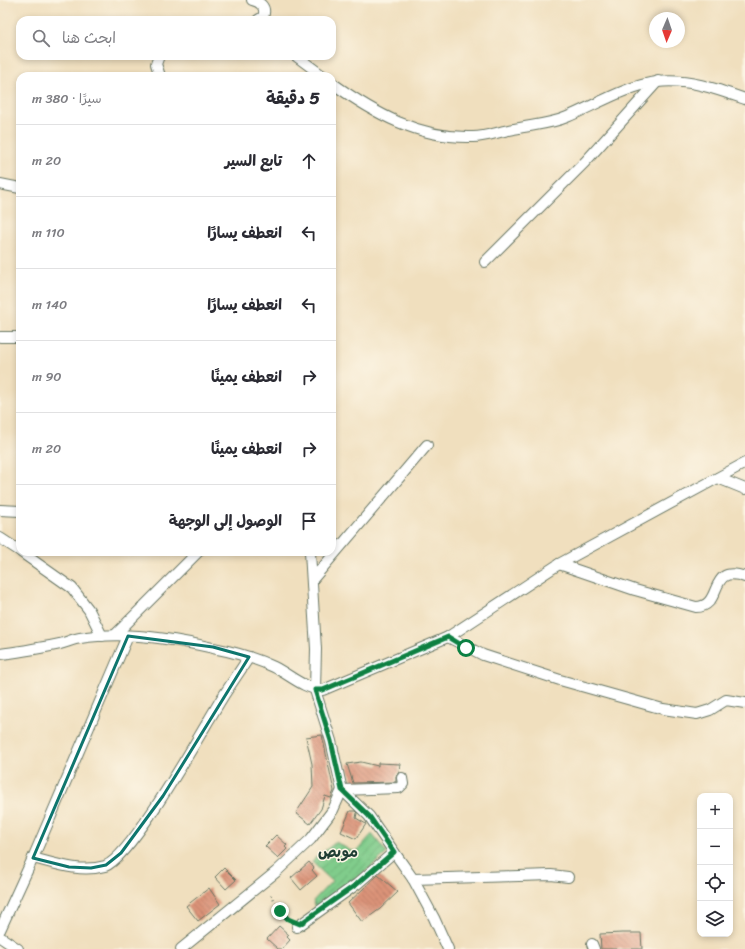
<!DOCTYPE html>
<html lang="ar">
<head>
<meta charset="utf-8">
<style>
  body { margin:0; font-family:Sriracha,"Playpen Sans Arabic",sans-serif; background:#f7f7f7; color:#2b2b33; direction:rtl }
  .controls { position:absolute; right:12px; bottom:12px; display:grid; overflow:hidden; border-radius:8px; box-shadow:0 2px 6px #0003 }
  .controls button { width:36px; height:36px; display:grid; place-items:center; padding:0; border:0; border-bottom:1px solid #e1e1e2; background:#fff; color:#2b2b33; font:20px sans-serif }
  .compass { position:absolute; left:649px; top:12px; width:36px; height:36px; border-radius:50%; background:#fff; box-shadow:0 2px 6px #0003; rotate:182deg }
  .stop { position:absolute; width:12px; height:12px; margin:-9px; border:3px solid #0b8043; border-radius:50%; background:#fff }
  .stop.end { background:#0b8043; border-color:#fff; box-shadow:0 1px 4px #0008 }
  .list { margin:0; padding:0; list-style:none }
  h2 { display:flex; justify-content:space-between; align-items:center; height:52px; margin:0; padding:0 16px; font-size:17px }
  h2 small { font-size:13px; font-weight:400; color:#7c7c81 }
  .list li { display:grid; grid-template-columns:26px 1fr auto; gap:12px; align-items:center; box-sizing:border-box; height:72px; padding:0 16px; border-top:1px solid #e1e1e2 }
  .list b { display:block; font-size:15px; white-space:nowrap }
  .list em { font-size:13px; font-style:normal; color:#7c7c81 }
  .icon { flex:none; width:22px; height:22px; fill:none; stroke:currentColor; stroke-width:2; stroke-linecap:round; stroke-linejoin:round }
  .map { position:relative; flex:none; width:745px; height:949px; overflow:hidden; direction:ltr }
  .search { position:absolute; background:#fff; box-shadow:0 2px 6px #0003; left:16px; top:16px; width:320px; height:44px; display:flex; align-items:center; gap:10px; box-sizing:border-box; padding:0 14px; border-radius:12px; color:#7c7c81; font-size:15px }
  .panel { position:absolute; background:#fff; box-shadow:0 2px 6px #0003; left:16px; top:72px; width:320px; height:484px; border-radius:12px; direction:rtl }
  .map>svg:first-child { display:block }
</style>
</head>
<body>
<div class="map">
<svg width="745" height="949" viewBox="0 0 745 949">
  <defs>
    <pattern id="garden-furrows" width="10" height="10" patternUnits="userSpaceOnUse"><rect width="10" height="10" fill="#80cc8b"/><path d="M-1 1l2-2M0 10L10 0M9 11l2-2" fill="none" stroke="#68a772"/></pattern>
    <pattern id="building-back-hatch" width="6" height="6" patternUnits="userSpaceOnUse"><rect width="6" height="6" fill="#db9378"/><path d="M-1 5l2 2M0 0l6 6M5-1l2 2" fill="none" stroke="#b17963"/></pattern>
  </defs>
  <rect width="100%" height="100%" fill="#fcf5e5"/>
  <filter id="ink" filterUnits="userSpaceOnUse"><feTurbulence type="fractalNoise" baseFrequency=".025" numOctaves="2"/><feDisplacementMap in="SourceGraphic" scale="8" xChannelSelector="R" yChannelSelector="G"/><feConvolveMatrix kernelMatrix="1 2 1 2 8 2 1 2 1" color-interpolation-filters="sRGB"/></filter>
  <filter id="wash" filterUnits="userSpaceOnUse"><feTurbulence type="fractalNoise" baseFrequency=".012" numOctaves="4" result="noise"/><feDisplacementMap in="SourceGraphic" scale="16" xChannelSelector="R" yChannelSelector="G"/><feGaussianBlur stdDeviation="0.9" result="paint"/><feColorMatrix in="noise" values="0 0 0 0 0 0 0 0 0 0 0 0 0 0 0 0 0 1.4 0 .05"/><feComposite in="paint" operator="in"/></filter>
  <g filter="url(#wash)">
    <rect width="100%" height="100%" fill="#f0dfbe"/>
    <path fill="url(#garden-furrows)" stroke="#508460" d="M 372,834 L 387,853 L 318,912 L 313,901 L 332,881 L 312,862 L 314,859 L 336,842 L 351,851 L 357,851 Z"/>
    <g id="blocks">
      <g fill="url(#building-back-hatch)">
        <path d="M 322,735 L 334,791 L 331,798 L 325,796 L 321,809 L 310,824 L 296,813 L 313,787 L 312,764 L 306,737 Z"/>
        <path d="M 361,762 L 378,766 L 378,763 L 400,764 L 399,772 L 396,776 L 396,782 L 353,783 L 347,764 Z"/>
        <path d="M 350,811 L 355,811 L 357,813 L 356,818 L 366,824 L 356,839 L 341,832 Z"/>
        <path d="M 276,835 L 287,845 L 285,847 L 287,849 L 278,858 L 265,846 Z"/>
        <path d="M 309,862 L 314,868 L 312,870 L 317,876 L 301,890 L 291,878 Z"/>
        <path d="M 224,868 L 236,880 L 226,889 L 215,877 Z"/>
        <path d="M 378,875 L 398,892 L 380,909 L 362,922 L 348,903 Z"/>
        <path d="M 209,888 L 220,904 L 198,921 L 186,906 Z"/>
        <path d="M 279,926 L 289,935 L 287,937 L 290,940 L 282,949 L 278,949 L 267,939 Z"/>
        <path d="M 622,933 L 641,933 L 642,949 L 601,949 L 600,934 Z"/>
      </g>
    </g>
  </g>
  <g filter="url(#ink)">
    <use href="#blocks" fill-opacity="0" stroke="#687664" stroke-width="1"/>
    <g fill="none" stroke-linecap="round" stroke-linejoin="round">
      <g stroke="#687664" stroke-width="12">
        <g id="minor">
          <path d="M 252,0 C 260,2 267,7 263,17 L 258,20"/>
          <path d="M 159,56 L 156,64 L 160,76"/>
          <path d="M 296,56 L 323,76"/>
          <path d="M 332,83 C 374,113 419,139 473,137 C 487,137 500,131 514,129 C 531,125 551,124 567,117 C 596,105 625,86 657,82 C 687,78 717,89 745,99"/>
          <path d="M 0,184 L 20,188"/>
          <path d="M 485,262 L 585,162 L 658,81"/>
          <path d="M 0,337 L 20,337"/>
          <path d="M 718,478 L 745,489"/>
          <path d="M 0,510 L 20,511"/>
          <path d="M 0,538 L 20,551"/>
          <path d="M 21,552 L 72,588 L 89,610 L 102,636"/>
          <path d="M 310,552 L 316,649 L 315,690 L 331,741 L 342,790 L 369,816 L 394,852 L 413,879 L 434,918 L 448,949"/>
          <path d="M 559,564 L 635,590 L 696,607 C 724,607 707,563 745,577"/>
          <path d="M 312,580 L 427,445"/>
          <path d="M 115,635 L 198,552"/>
          <path d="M 448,637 L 483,655 L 560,680 L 663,709 L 697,714 L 710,710 L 726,700 L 745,703"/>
          <path d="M 0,654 C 20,652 40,648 60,644 C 67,642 74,639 80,638 C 123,631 171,638 213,648 C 234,652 255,658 274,667 C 290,675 304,689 323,690 L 448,637 L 559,564 L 745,463"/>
          <path d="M 33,858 C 56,864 81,873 105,866 C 132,857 204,727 222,698 C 231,684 240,671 249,657"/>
          <path d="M 413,879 L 551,875 L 568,877"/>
          <path d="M 297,927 L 357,884 L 394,852"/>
          <path d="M 0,930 L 33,858 L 128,636"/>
          <path d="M 0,937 L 18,949"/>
          <path d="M 592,944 L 594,949"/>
          <path d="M 181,949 L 276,872 L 311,839 L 333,810 L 342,790 L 399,788 L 403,784 L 402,778"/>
        </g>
      </g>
      <path stroke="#687664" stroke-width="1.5" stroke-dasharray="1 3" stroke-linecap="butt" d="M 271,895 L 280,911 L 292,921"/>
      <use href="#minor" stroke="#fff" stroke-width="10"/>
    </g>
  </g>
  <g fill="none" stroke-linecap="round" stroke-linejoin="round" filter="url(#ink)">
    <path stroke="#0b8043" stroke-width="5" d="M 280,911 L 288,919 L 300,924 L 357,884 L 394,852 L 369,816 L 342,790 L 331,741 L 315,690 L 323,690 L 448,637 L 466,648"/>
  </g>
  <path fill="none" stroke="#0f766e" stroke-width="3" stroke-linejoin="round" d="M 128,636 L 213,647 L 249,657 L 163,796 L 121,853 L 106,865 L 91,868 L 69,867 L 33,858 Z"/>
  <g text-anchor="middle" stroke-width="3" stroke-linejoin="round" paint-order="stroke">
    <g font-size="15" font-weight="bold" fill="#1f3d34" stroke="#fcf5e5">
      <text x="338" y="857">موبص</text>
    </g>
  </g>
</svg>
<div class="controls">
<button>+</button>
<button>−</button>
<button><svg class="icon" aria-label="locate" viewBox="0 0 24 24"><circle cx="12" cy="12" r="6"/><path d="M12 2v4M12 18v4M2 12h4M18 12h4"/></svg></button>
<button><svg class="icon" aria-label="layers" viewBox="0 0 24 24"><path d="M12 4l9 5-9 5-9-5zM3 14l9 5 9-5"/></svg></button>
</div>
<svg class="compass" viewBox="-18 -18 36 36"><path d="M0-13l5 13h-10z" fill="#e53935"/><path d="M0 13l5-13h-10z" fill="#7c7c81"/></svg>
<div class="stop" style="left:466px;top:648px"></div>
<div class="stop end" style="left:280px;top:911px"></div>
<div class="search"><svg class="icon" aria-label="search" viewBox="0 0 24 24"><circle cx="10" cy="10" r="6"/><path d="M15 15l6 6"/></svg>ابحث هنا</div>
<section class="panel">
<h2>5 دقيقة<small>سيرًا · 380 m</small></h2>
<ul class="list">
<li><svg class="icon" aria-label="ahead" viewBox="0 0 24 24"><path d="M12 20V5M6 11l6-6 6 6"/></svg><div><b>تابع السير</b></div><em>20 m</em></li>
<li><svg class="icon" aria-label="left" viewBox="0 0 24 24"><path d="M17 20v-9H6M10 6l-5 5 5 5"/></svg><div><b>انعطف يسارًا</b></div><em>110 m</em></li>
<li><svg class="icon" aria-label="left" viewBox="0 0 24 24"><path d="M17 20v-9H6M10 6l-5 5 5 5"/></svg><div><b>انعطف يسارًا</b></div><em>140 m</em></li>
<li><svg class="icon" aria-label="right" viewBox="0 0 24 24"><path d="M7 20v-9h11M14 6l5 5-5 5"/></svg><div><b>انعطف يمينًا</b></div><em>90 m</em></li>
<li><svg class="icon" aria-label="right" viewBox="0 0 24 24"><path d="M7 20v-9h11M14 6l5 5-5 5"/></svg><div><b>انعطف يمينًا</b></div><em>20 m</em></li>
<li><svg class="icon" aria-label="arrive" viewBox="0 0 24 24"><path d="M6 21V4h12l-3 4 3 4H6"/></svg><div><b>الوصول إلى الوجهة</b></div></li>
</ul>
</section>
</div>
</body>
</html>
